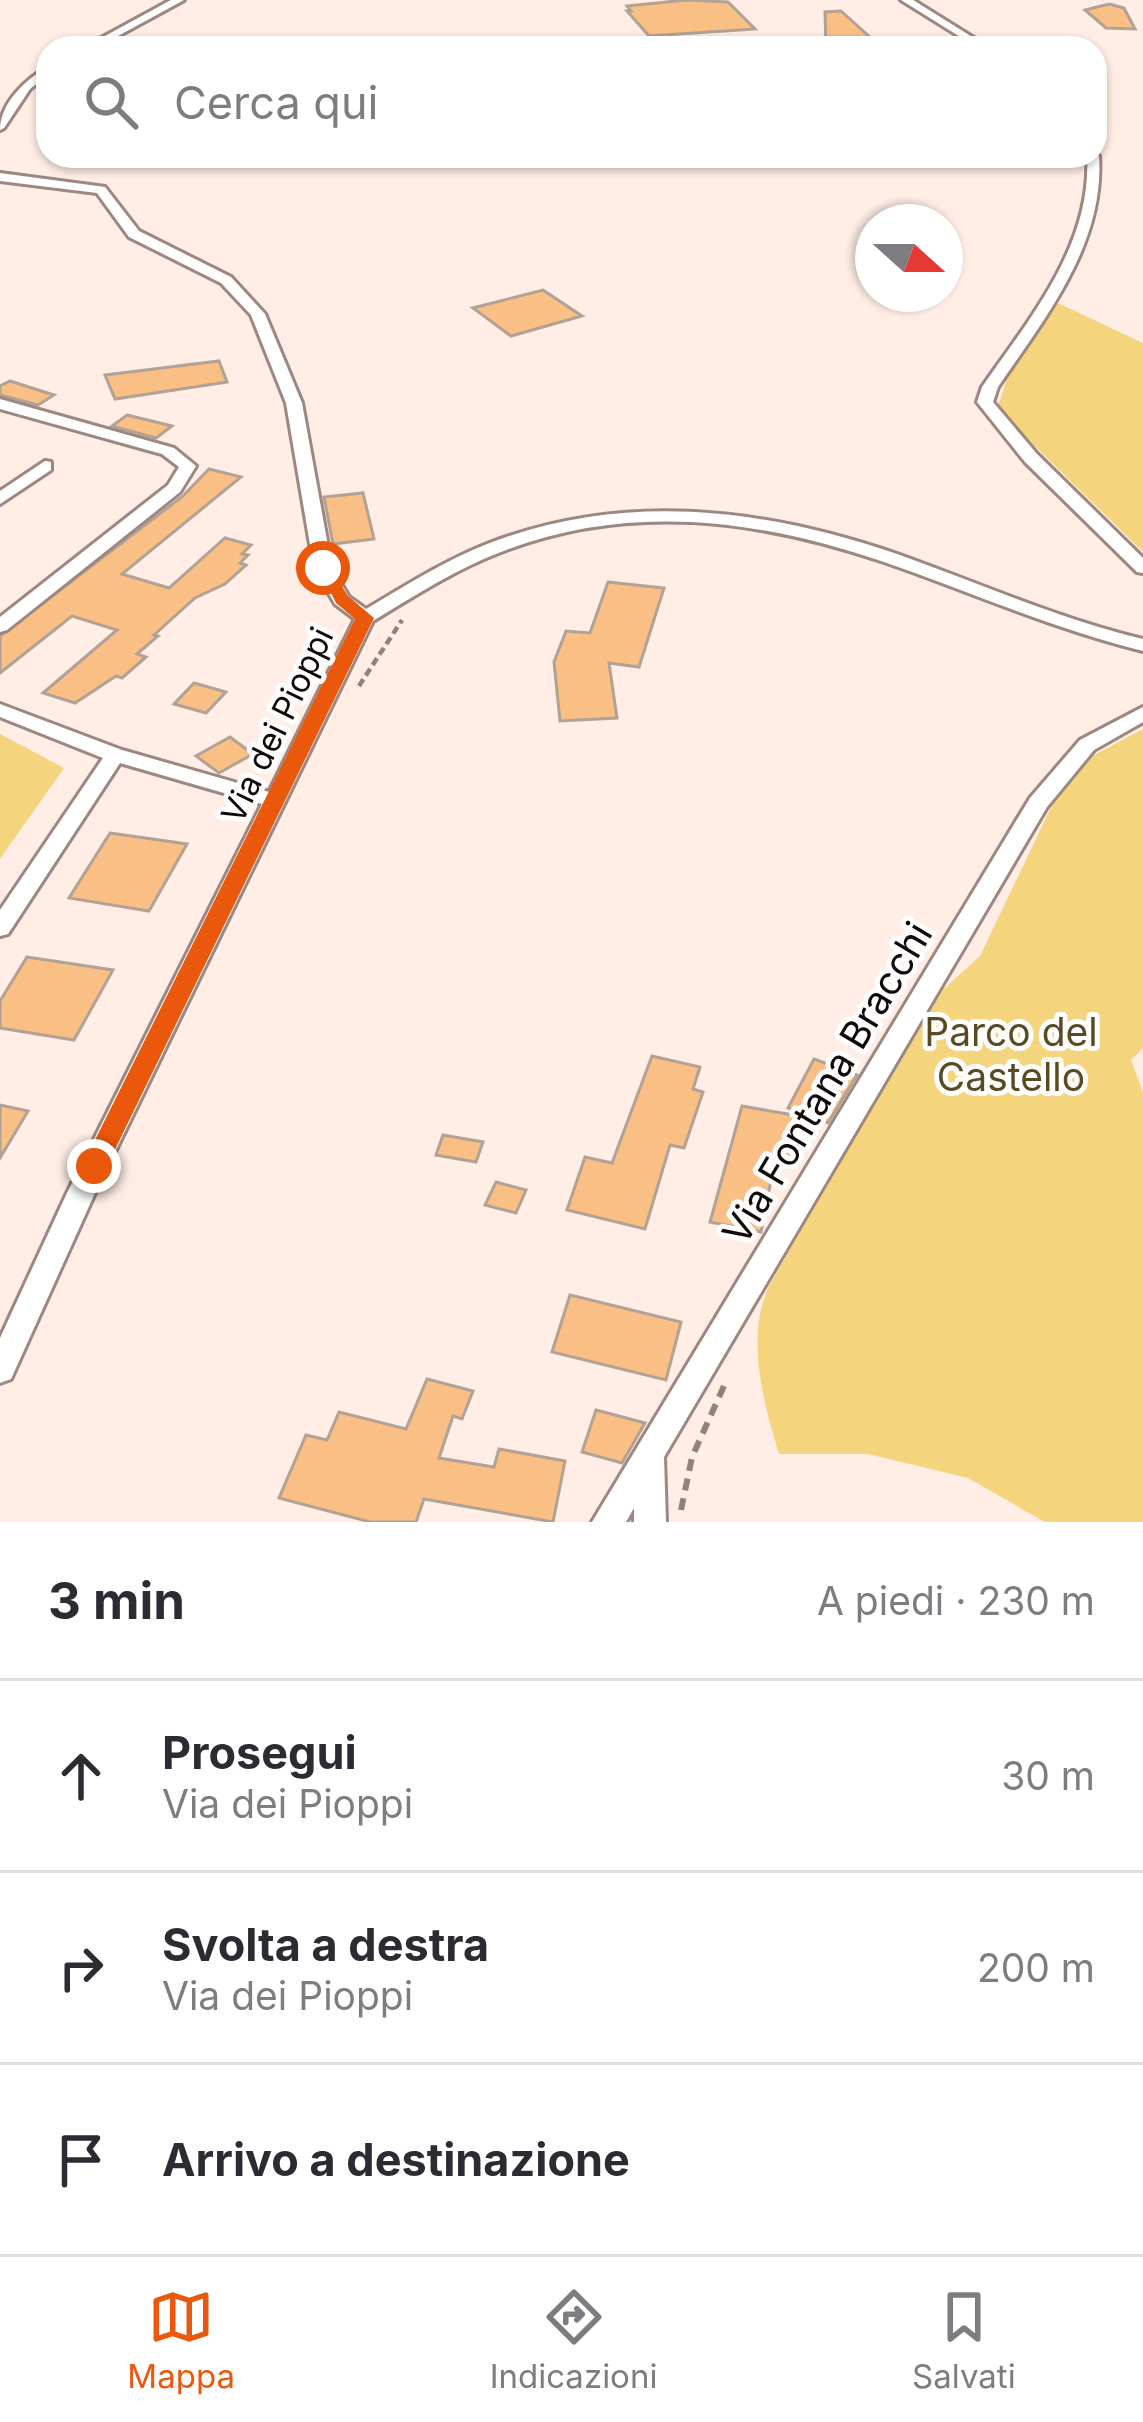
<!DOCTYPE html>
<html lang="it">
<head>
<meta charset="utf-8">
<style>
  body { margin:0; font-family:Inter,sans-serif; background:#f7f7f7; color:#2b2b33 }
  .compass { position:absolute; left:855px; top:204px; width:108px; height:108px; border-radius:50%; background:#fff; box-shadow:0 3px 9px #0004; rotate:111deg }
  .stop { position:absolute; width:36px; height:36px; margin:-27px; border:9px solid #ea580c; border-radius:50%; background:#fff }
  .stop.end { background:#ea580c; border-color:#fff; box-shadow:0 3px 12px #0008 }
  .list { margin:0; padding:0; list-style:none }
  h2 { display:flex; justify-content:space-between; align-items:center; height:156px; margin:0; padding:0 48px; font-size:51px }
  h2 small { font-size:39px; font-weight:400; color:#7c7c81 }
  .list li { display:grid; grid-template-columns:78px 1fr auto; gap:36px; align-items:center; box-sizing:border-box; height:192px; padding:0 48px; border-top:3px solid #e1e1e2 }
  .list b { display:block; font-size:45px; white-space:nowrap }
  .list p { margin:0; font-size:39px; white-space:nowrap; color:#7c7c81 }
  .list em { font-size:39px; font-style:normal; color:#7c7c81 }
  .icon { flex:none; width:66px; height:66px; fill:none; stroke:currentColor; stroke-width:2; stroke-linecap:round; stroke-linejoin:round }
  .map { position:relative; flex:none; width:1143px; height:1522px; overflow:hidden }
  .search { position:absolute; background:#fff; box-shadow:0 3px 9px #0004; left:36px; right:36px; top:36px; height:132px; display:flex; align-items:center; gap:30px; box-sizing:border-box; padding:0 42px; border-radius:36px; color:#7c7c81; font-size:45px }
  .sheet { height:732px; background:#fff }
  nav { display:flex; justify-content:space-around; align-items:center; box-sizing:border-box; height:168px; border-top:3px solid #e1e1e2; background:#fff; font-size:33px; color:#7c7c81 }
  nav a { display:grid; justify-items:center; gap:6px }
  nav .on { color:#ea580c }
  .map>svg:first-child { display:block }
</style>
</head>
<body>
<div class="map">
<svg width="1143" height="1522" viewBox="0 0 1143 1522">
  <rect width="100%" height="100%" fill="#ffede6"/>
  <g fill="#f4d47c">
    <path d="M 1060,304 L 1143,343 L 1143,552 L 997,409 L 1007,379 L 1051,305 Z"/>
    <path d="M 1143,729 L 1143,1048 L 1131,1060 L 1143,1092 L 1143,1522 L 1045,1522 L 968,1478 L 868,1454 L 779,1454 C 763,1401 746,1340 768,1288 L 935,997 L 980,956 L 1058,793 L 1094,755 Z"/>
    <path d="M 0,734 L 64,768 L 0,859 Z"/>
  </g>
  <g fill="#fabf85" stroke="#b2a294" stroke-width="3">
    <path d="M 686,0 L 728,2 L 755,29 L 649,36 L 627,11 L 631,11 L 627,6 Z"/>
    <path d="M 1109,4 L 1124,8 L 1135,29 L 1106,28 L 1085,10 Z"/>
    <path d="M 841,11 L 882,48 L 826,48 L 825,12 Z"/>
    <path d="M 543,290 L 582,316 L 511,336 L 473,308 Z"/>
    <path d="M 219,361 L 227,382 L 115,399 L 105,375 Z"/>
    <path d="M 10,381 L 54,395 L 38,405 L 0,395 L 0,386 Z"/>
    <path d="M 127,415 L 172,426 L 156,438 L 112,426 Z"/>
    <path d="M 209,469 L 241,477 L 122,574 L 169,588 L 225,538 L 251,545 L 242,554 L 248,555 L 240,563 L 246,565 L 225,584 L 195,598 L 154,635 L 158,636 L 137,654 L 146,657 L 122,678 L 116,676 L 75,703 L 43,693 L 117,630 L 72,616 L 0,673 L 0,636 L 183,496 Z"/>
    <path d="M 363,493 L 374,539 L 333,544 L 324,497 Z"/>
    <path d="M 608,582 L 664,588 L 639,667 L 609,663 L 617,718 L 560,721 L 554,662 L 566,631 L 590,633 Z"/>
    <path d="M 194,683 L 226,692 L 206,713 L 174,704 Z"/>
    <path d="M 230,737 L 253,754 L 219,773 L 196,756 Z"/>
    <path d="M 110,833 L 187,844 L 149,911 L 69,898 Z"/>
    <path d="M 27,957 L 113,970 L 74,1040 L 0,1028 L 0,1001 Z"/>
    <path d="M 652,1056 L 700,1067 L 693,1089 L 703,1092 L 684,1148 L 670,1145 L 645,1229 L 567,1210 L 585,1157 L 612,1163 Z"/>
    <path d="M 814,1059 L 857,1075 L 828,1123 L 788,1108 Z"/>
    <path d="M 0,1105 L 28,1111 L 0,1158 Z"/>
    <path d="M 742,1106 L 799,1116 L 790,1168 L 774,1165 L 761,1232 L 710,1222 Z"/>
    <path d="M 443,1135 L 483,1142 L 476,1162 L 436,1155 Z"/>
    <path d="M 496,1182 L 526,1190 L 516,1213 L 485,1205 Z"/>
    <path d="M 570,1295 L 681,1322 L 666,1380 L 552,1352 Z"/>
    <path d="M 427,1379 L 473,1391 L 462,1419 L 453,1416 L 439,1458 L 494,1467 L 499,1449 L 565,1461 L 553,1522 L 424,1499 L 416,1522 L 370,1522 L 279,1498 L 306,1435 L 327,1440 L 339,1412 L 406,1429 Z"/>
    <path d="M 596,1410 L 645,1423 L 622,1463 L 582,1452 Z"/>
  </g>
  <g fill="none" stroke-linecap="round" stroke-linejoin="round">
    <g stroke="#9d8881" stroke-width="6">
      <g id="minor">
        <path d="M 171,0 L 184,0 L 96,48 L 83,48 Z"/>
        <path d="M 901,0 L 913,0 L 990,48 L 978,48 Z"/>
        <path d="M 48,67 L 48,75 L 30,89 L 4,128 L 0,130 C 0,103 26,79 48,67 Z"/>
        <path d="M 1095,153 L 1099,156 C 1105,244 1045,318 998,387 L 993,402 L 1037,454 L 1143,558 L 1143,573 L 1137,572 L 1025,462 L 977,402 L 982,387 C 1030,318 1092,245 1087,156 L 1095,156 Z"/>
        <path d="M 0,173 L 105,187 L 139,231 L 231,277 L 265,314 L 302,403 L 332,568 L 349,597 L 366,609 C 405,586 444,561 487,544 C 624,491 764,508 900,555 C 981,584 1059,619 1143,639 L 1143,651 C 1053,629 971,592 884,562 C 758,519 628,502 501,552 C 456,569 414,596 373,621 L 95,1193 L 11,1379 L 0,1383 L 0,1338 L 67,1193 L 262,804 L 120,763 L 8,934 L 0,936 L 0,910 L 103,758 L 0,717 L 0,704 L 122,750 L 269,792 L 355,619 L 335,604 L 314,568 L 286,403 L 251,315 L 221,283 L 129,237 L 97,193 L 0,181 Z"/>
        <path d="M 0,399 L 174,448 L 196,466 L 180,492 L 7,630 L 0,632 L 0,617 L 168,485 L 179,467 L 162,454 L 0,409 Z"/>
        <path d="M 45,461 L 51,462 L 51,470 L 0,504 L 0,491 Z"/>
        <path d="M 1143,707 L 1143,722 L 1094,750 L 1047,807 L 664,1457 L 666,1522 L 634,1522 L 634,1508 L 626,1522 L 592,1522 L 1030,798 L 1080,740 Z"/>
      </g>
    </g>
    <path stroke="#8f827e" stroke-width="4.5" stroke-dasharray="8 4.5" stroke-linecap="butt" d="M 359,686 L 402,620"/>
    <path stroke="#8f827e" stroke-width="6" stroke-dasharray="12 8" stroke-linecap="butt" d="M 681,1510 L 692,1457 L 724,1386"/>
    <use href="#minor" fill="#fff" fill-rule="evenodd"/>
  </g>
  <path fill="#ea580c" d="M 317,565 L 329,565 L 348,596 L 374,618 L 103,1174 L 85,1174 L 82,1166 L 355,619 L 336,603 Z"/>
  <g text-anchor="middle" stroke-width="10" stroke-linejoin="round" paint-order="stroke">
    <g font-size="33" fill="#100907" stroke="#fefefe">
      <text transform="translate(277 725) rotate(-64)" y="12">Via dei Pioppi</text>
    </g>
    <g font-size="39" fill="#594b21" stroke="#fefefe">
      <text x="1011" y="1046">Parco del<tspan x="1011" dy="45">Castello</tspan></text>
    </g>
    <g font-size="39" fill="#100907" stroke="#fefefe">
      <text transform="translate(827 1083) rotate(-59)" y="14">Via Fontana Bracchi</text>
    </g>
  </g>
</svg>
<svg class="compass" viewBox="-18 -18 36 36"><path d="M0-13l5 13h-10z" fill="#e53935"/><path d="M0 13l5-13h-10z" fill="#7c7c81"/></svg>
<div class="stop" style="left:323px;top:568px"></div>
<div class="stop end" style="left:94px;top:1166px"></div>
<div class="search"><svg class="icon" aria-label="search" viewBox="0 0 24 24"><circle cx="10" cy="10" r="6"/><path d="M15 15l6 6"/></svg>Cerca qui</div>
</div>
<section class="sheet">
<h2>3 min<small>A piedi · 230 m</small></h2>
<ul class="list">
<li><svg class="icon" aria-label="ahead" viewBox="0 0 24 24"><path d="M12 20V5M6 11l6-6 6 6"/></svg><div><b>Prosegui</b><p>Via dei Pioppi</p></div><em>30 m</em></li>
<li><svg class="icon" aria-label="right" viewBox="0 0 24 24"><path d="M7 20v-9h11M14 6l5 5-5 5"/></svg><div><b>Svolta a destra</b><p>Via dei Pioppi</p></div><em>200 m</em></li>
<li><svg class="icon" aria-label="arrive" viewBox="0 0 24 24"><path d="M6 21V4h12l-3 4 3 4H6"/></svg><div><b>Arrivo a destinazione</b></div></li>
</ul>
</section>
<nav>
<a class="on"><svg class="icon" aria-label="map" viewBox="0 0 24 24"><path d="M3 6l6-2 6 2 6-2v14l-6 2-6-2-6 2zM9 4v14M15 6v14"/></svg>Mappa</a>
<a><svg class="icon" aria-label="directions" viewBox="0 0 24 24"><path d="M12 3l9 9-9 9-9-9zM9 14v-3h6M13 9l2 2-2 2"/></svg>Indicazioni</a>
<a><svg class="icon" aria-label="saved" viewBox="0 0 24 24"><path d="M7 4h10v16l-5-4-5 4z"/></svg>Salvati</a>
</nav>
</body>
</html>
